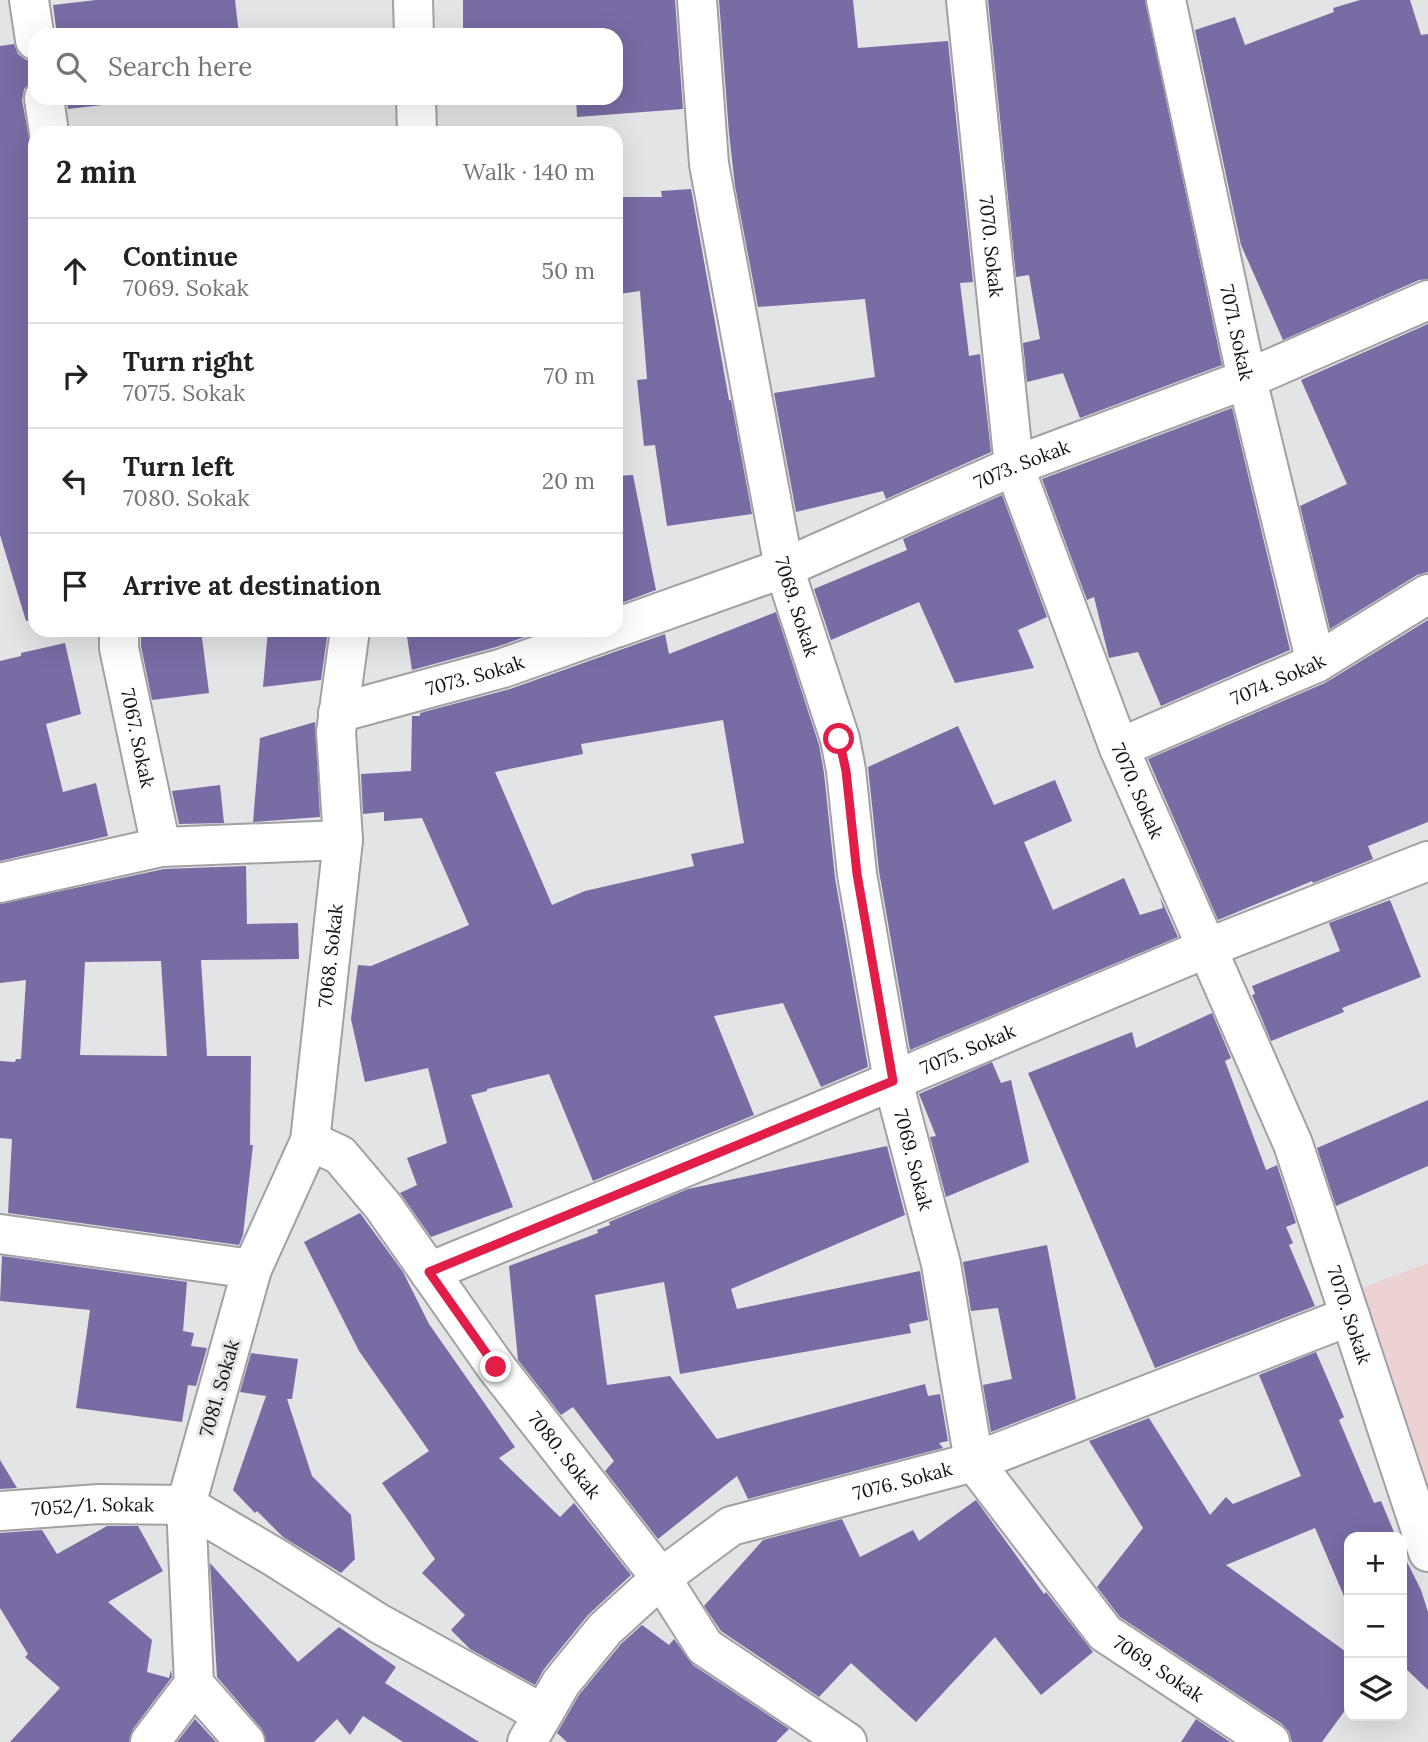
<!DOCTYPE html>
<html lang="en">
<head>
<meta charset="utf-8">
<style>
  body { margin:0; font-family:Lora,serif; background:#f2f2f2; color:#222 }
  .controls { position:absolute; right:21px; bottom:21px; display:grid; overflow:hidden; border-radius:14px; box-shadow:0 7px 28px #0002 }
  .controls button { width:63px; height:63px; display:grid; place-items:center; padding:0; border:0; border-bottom:2px solid #e0e0e0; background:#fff; color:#222; font:35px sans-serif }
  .stop { position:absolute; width:21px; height:21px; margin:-16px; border:5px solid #e11d48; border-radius:50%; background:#fff }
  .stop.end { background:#e11d48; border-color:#fff; box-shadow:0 2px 7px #0008 }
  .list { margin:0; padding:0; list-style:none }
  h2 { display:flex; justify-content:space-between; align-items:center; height:91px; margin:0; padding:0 28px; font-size:30px }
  h2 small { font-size:23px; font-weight:400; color:#767676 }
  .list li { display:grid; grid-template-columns:46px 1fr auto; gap:21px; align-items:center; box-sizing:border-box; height:105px; padding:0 28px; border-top:2px solid #e0e0e0 }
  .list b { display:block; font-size:26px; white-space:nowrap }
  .list p { margin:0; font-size:23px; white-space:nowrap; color:#767676 }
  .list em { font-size:23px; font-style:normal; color:#767676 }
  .icon { flex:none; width:38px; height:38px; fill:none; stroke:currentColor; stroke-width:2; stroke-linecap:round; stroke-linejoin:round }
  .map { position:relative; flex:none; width:1428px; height:1742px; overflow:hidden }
  .search { position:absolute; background:#fff; box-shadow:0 7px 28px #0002; left:28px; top:28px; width:595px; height:77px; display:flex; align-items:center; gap:18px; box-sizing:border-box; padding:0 24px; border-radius:21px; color:#767676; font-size:26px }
  .panel { position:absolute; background:#fff; box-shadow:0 7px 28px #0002; left:28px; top:126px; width:595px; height:511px; border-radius:21px }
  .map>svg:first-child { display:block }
</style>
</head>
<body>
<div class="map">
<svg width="1428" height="1742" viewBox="0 0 1428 1742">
  <rect width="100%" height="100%" fill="#e3e4e5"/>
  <path fill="#edd2d3" d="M 1428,1263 L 1428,1498 L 1361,1288 Z"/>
  <g fill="#796ba4" fill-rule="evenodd">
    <path d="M 96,0 L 235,0 L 239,35 L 57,35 L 53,5 Z"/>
    <path d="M 463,0 L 675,0 L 683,109 L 577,117 L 576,98 L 616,98 L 616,35 L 463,35 Z"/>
    <path d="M 719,0 L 853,0 L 858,48 L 948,41 L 973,282 L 960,283 L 969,356 L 980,354 L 991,452 L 886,499 L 883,491 L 796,512 L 774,393 L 875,377 L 865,299 L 758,307 L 735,186 L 729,133 Z"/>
    <path d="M 988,0 L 1145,0 L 1222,365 L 1080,418 L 1063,373 L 1027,382 L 1023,343 L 1040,339 L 1029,275 L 1016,277 Z"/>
    <path d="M 1360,0 L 1410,0 L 1421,35 L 1428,34 L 1428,279 L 1419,280 L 1283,340 L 1241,245 L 1195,30 L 1235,17 L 1245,45 L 1334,12 L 1333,8 Z"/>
    <path d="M 14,44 L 18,54 L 26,60 L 35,61 L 35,79 L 24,89 L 22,100 L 35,169 L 35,619 L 26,621 L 0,535 L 0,46 Z"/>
    <path d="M 66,98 L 164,98 L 68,109 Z"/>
    <path d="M 691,189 L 729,400 L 731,400 L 752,514 L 667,526 L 655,445 L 644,446 L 637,380 L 647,379 L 640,291 L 619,294 L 619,197 L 662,197 L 661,191 Z"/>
    <path d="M 1428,324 L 1428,572 L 1417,575 L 1330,629 L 1300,506 L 1347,484 L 1301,380 Z"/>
    <path d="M 1232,408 L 1290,650 L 1161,706 L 1138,652 L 1109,658 L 1094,597 L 1087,600 L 1042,479 Z"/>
    <path d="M 633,475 L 656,590 L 616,605 L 616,476 Z"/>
    <path d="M 1002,495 L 1047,617 L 1018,630 L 1034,668 L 955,683 L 919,602 L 831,640 L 814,589 L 907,550 L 903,539 Z"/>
    <path d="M 776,612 L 819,745 L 824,773 L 835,878 L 868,1067 L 821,1087 L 783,1003 L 714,1016 L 754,1115 L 593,1181 L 549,1074 L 487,1089 L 487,1091 L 471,1095 L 513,1207 L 431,1237 L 400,1193 L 417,1185 L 407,1158 L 447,1143 L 428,1068 L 365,1082 L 351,1019 L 358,965 L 371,966 L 469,925 L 422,818 L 384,821 L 384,812 L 363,814 L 361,774 L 411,771 L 412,716 L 420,716 L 420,713 L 510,689 L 665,634 L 669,654 ZM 723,720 L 744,843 L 691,854 L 694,866 L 585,891 L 552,905 L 495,772 L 583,754 L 581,744 Z"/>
    <path d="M 1428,620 L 1428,822 L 1368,846 L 1373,859 L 1313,883 L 1312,881 L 1218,920 L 1148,759 L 1325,683 Z"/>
    <path d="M 141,630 L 201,630 L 209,693 L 152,700 L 141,646 Z"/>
    <path d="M 268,630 L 328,630 L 321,680 L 263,687 Z"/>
    <path d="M 406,630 L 545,630 L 496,647 L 412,670 Z"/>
    <path d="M 65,643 L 81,714 L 46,724 L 63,792 L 96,783 L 108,836 L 0,861 L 0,661 L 21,656 L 21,653 Z"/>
    <path d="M 315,722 L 320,817 L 253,822 L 260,738 Z"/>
    <path d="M 958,726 L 994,805 L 1055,780 L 1072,821 L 1024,842 L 1053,910 L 1124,878 L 1140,915 L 1163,908 L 1160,897 L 1178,937 L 910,1050 L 879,871 L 868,767 Z"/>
    <path d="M 220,785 L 224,823 L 179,824 L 172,791 Z"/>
    <path d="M 246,866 L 247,924 L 298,923 L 299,959 L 201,960 L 207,1056 L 251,1056 L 250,1145 L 253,1145 L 243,1235 L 239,1245 L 8,1213 L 12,1139 L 0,1138 L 0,1061 L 15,1062 L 16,1059 L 21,1059 L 26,980 L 0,983 L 0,904 L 164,869 ZM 161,961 L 167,1056 L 80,1055 L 85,962 Z"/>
    <path d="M 1390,900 L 1421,977 L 1342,1008 L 1344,1012 L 1271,1041 L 1252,995 L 1255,994 L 1252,986 L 1340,951 L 1329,923 Z"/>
    <path d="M 1212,1013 L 1231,1058 L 1225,1061 L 1266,1170 L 1277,1165 L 1296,1223 L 1286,1227 L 1293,1243 L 1289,1245 L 1315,1306 L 1155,1368 L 1028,1073 L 1132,1032 L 1136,1048 Z"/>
    <path d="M 992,1062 L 1001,1083 L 1011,1080 L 1029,1162 L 946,1197 L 930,1137 L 936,1136 L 919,1094 Z"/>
    <path d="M 1428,1100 L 1428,1166 L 1336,1206 L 1317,1148 Z"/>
    <path d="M 887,1146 L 905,1215 L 731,1289 L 737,1309 L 920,1271 L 928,1320 L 909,1324 L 911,1333 L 680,1374 L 664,1282 L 595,1295 L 607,1385 L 670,1376 L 717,1439 L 925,1384 L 928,1396 L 940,1394 L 948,1441 L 939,1443 L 943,1448 L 748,1499 L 737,1476 L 658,1539 L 605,1471 L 614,1461 L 573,1407 L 561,1415 L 518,1360 L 509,1266 L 598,1233 L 597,1230 L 610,1225 L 609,1222 L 688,1189 Z"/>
    <path d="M 360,1213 L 403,1272 L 429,1324 L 515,1447 L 499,1458 L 560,1517 L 574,1503 L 631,1575 L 588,1615 L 544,1669 L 535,1685 L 470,1649 L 451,1630 L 465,1615 L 422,1573 L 435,1559 L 382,1483 L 429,1451 L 359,1351 L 304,1242 Z"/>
    <path d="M 1047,1245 L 1076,1399 L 991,1432 L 983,1385 L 1012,1379 L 998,1308 L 971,1311 L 963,1262 Z"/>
    <path d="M 2,1256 L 187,1282 L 183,1331 L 194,1333 L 191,1346 L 207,1348 L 196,1386 L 188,1385 L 182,1422 L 76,1408 L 90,1310 L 0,1301 Z"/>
    <path d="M 1316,1352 L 1344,1417 L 1339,1420 L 1374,1503 L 1381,1501 L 1396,1537 L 1349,1537 L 1349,1608 L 1315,1528 L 1226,1565 L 1349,1654 L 1349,1711 L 1346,1709 L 1322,1742 L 1292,1742 L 1289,1732 L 1282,1724 L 1120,1617 L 1097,1587 L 1143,1528 L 1089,1441 L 1149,1418 L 1210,1515 L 1226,1497 L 1233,1504 L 1301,1476 L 1259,1375 Z"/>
    <path d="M 251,1353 L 298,1359 L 292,1399 L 287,1399 L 312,1476 L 351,1515 L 355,1559 L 341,1573 L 283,1537 L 257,1511 L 255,1513 L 233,1490 L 266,1396 L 240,1392 Z"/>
    <path d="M 0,1460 L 17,1488 L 0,1489 Z"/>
    <path d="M 976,1500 L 1044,1594 L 1046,1592 L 1093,1652 L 1041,1695 L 995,1637 L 916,1722 L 851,1663 L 819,1697 L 721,1631 L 704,1606 L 763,1540 L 842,1519 L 860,1557 L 913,1530 L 919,1541 Z"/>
    <path d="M 107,1526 L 138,1526 L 163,1571 L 108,1602 L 152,1640 L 147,1672 L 169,1678 L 171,1670 L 172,1677 L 133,1729 L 129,1742 L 10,1742 L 60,1688 L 25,1657 L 28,1654 L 0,1608 L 0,1533 L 42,1530 L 57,1554 Z"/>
    <path d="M 1402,1552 L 1421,1590 L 1428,1612 L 1428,1690 L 1402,1665 Z"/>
    <path d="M 210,1563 L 298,1662 L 339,1627 L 396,1667 L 385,1683 L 479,1742 L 403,1742 L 363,1716 L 350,1735 L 337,1719 L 314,1742 L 266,1742 L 261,1728 L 217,1677 Z"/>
    <path d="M 642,1625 L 669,1645 L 674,1639 L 693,1665 L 789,1729 L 776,1742 L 567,1742 L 557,1733 L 579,1695 L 621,1644 Z"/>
    <path d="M 195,1719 L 216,1742 L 177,1742 Z"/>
    <path d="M 1196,1719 L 1230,1742 L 1181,1742 Z"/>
  </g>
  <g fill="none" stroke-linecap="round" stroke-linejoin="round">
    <g stroke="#a0a1a2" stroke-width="42">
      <g id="minor">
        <path d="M 29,0 L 35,40"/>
        <path d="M 413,0 L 414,35"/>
        <path id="s1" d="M 697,0 L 709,164 L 784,568 L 840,739 L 846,770 L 857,874 L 893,1081 L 941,1264 L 974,1462 L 1105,1633 L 1270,1742"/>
        <path id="s2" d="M 966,0 L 1014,466 L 1119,748 L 1293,1144 L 1428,1552"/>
        <path id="s3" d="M 1166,0 L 1247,379 L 1316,663"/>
        <path d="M 44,98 L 49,133"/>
        <path d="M 416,98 L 417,133"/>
        <path id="s4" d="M 616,628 L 784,568 L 1014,466 L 1247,379 L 1428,300"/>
        <path id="s5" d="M 119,630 L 119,648 L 161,847"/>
        <path id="s6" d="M 338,713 L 503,668 L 610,630"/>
        <path id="s7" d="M 1119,748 L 1316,663 L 1428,594"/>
        <path d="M 0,883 L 161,847 L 343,840"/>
        <path id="s8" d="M 310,1141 L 340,1155 L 383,1206 L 496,1367 L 661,1578 L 705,1647 L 847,1742"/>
        <path id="s9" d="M 252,1269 L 310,1141 L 343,840 L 336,732 L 350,630"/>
        <path id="s10" d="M 429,1272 L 800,1120 L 1207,948 L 1428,861"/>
        <path id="s11" d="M 0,1511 L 99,1504 L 186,1505 L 276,1558 L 378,1623 L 543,1714"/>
        <path d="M 150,1742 L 194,1684"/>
        <path id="s12" d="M 527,1742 L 561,1683 L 605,1629 L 661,1578 L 731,1526 L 974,1462 L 1350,1316"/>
      </g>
    </g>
    <g stroke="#a0a1a2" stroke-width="42">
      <path id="tertiary" d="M 0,1234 L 252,1269 L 186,1505 L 194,1684 L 245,1742"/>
    </g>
    <use href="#minor" stroke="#fff" stroke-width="38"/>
    <use href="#tertiary" stroke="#fff" stroke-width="38"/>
  </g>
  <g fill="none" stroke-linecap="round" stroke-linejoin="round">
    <path stroke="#e11d48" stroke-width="9" d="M 496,1367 L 429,1272 L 893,1081 L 857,874 L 846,771 L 839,739"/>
  </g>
  <g text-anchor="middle" stroke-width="6" stroke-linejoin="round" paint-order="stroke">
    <g font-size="19" fill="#141414" stroke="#e3e4e5">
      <text dy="7" stroke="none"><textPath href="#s2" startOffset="248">7070. Sokak</textPath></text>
      <text dy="7" stroke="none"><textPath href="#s3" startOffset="340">7071. Sokak</textPath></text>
      <text dy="7" stroke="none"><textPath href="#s4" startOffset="438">7073. Sokak</textPath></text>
      <text dy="7" stroke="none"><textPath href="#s1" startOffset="616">7069. Sokak</textPath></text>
      <text dy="7" stroke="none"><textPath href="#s6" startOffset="142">7073. Sokak</textPath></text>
      <text dy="7" stroke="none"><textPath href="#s7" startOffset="173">7074. Sokak</textPath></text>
      <text dy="7" stroke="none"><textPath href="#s5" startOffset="110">7067. Sokak</textPath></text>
      <text dy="7" stroke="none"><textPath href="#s2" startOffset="816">7070. Sokak</textPath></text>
      <text dy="7" stroke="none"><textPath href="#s9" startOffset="327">7068. Sokak</textPath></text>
      <text dy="7" stroke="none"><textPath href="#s10" startOffset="583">7075. Sokak</textPath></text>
      <text dy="7" stroke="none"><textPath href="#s1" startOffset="1183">7069. Sokak</textPath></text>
      <text dy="7" stroke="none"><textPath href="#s2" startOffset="1382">7070. Sokak</textPath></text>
      <text transform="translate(219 1388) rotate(-74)" y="7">7081. Sokak</text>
      <text dy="7" stroke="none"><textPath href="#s8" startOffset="408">7080. Sokak</textPath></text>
      <text dy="7" stroke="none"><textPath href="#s12" startOffset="478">7076. Sokak</textPath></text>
      <text dy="7" stroke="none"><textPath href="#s11" startOffset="93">7052/1. Sokak</textPath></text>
      <text dy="7" stroke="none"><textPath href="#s1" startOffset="1771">7069. Sokak</textPath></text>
    </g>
  </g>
</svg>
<div class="controls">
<button>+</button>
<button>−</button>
<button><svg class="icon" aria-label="layers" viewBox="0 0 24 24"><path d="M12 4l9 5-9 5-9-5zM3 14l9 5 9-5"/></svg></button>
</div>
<div class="stop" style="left:839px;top:739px"></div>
<div class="stop end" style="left:496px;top:1367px"></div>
<div class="search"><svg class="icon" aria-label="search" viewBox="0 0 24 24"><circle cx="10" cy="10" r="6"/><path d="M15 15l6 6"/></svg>Search here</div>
<section class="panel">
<h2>2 min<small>Walk · 140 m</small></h2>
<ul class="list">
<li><svg class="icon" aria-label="ahead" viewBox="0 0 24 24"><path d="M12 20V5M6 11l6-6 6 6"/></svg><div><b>Continue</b><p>7069. Sokak</p></div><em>50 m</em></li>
<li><svg class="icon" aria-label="right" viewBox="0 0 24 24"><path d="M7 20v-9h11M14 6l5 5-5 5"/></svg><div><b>Turn right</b><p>7075. Sokak</p></div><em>70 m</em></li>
<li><svg class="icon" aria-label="left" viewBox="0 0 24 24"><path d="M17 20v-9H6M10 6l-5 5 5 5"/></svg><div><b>Turn left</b><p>7080. Sokak</p></div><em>20 m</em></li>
<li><svg class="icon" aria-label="arrive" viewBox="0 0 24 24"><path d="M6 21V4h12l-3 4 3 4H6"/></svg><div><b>Arrive at destination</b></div></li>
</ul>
</section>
</div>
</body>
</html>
